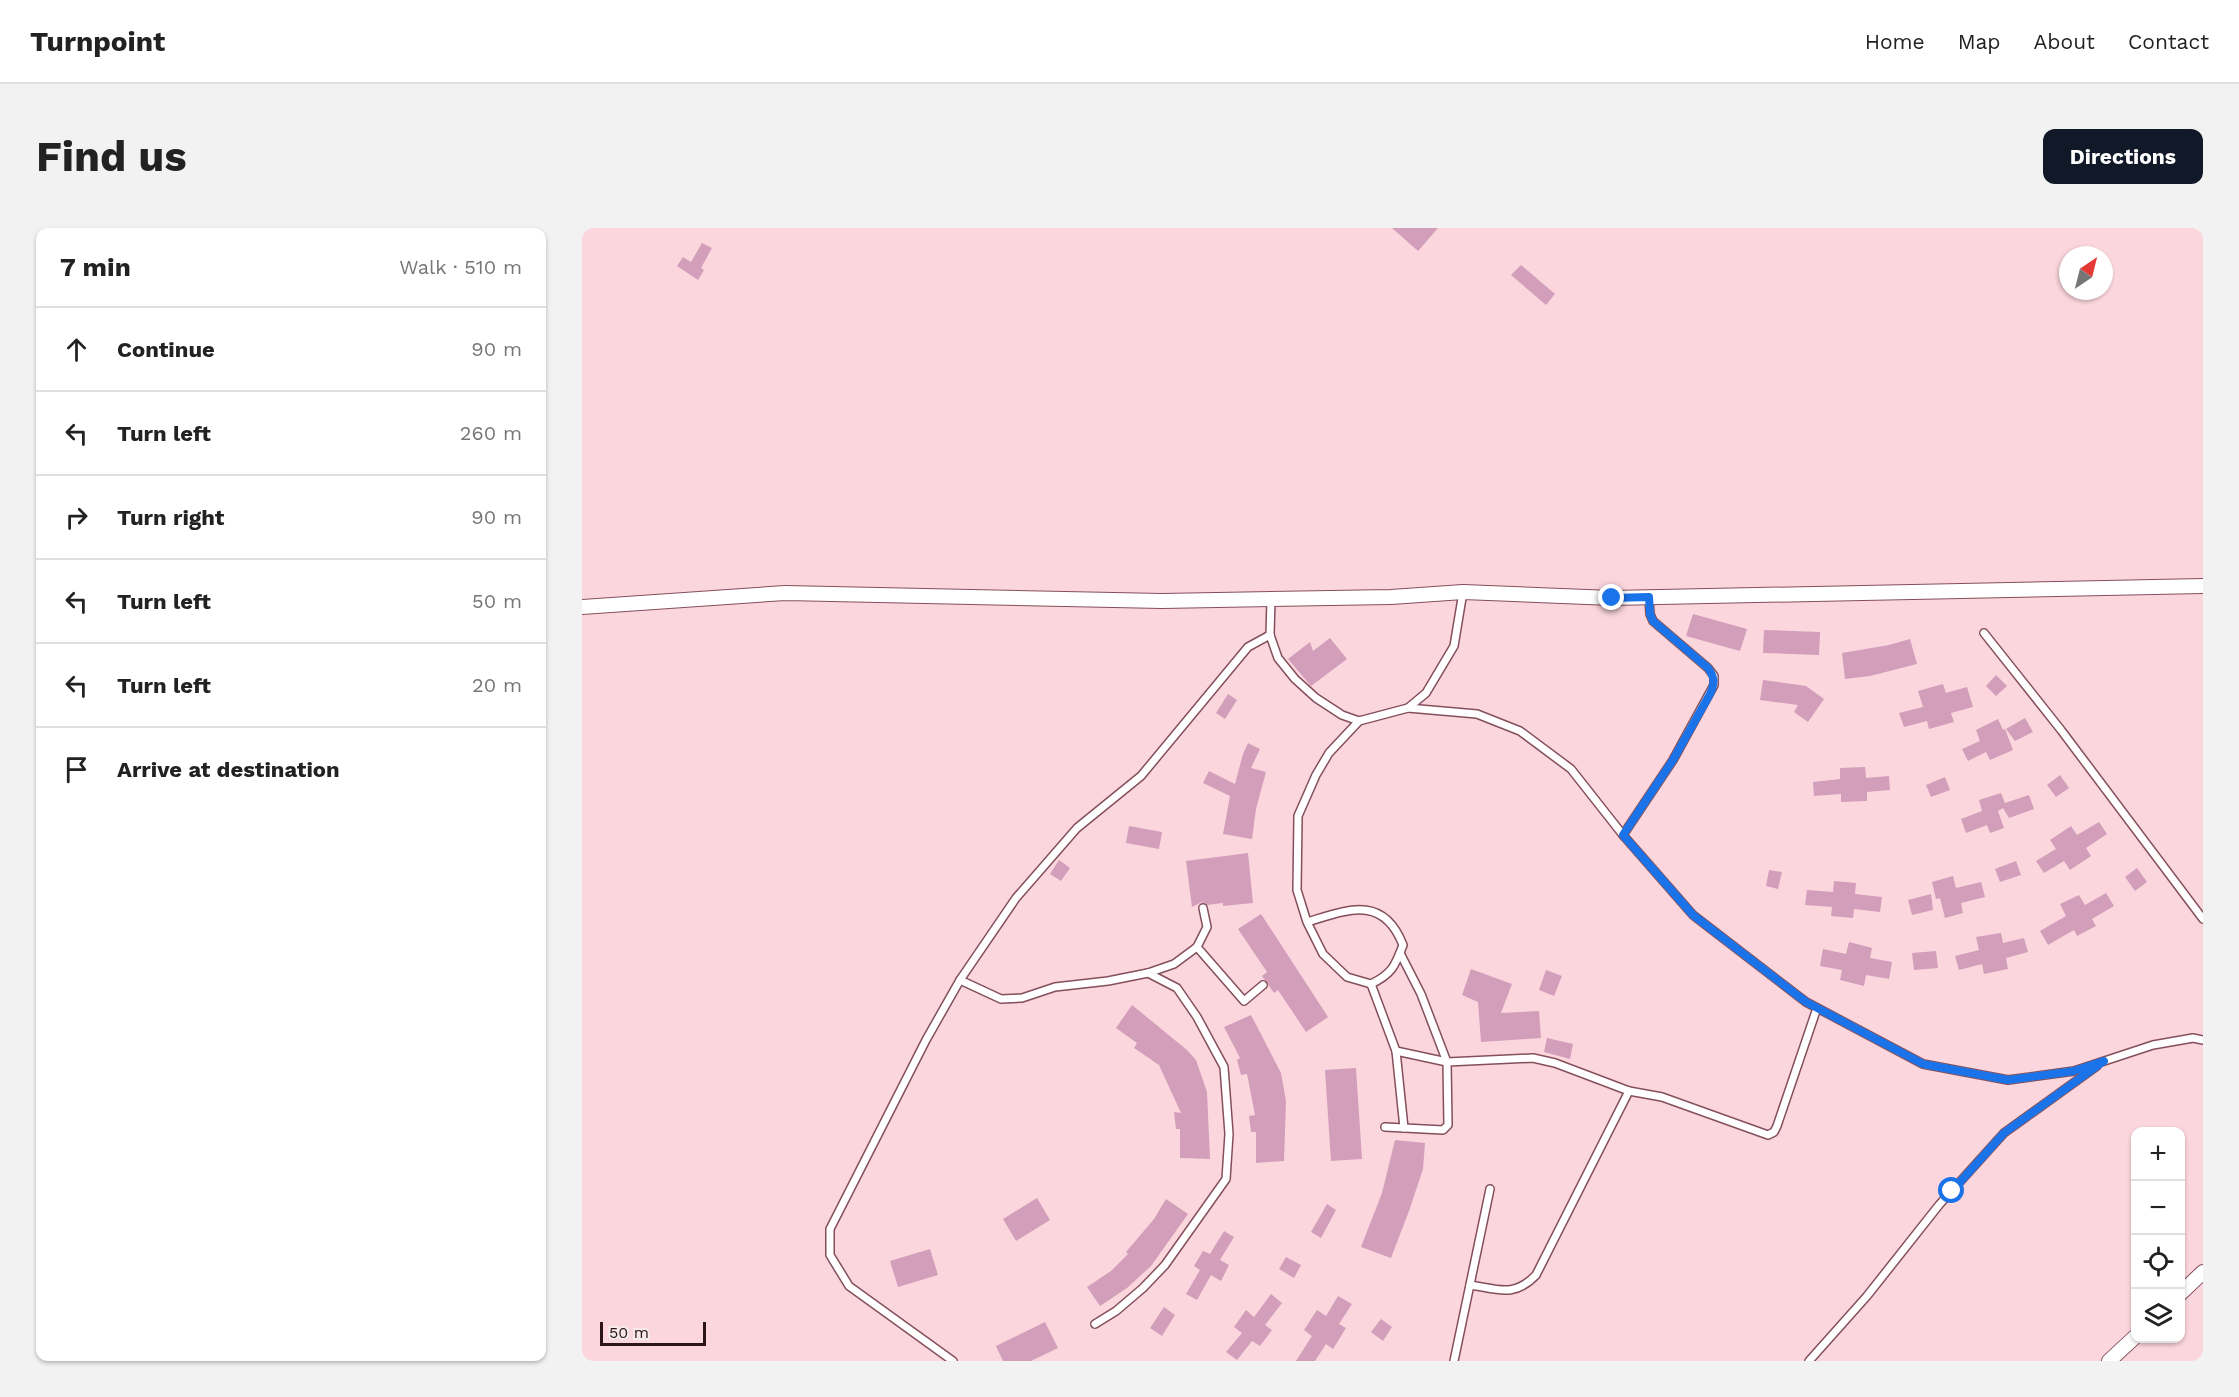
<!DOCTYPE html>
<html lang="en">
<head>
<meta charset="utf-8">
<style>
  body { margin:0; font-family:"Work Sans",sans-serif; background:#f2f2f2; color:#222 }
  .controls { position:absolute; right:18px; bottom:18px; display:grid; overflow:hidden; border-radius:12px; box-shadow:0 2px 4px #0004 }
  .controls button { width:54px; height:54px; display:grid; place-items:center; padding:0; border:0; border-bottom:2px solid #e0e0e0; background:#fff; color:#222; font:30px sans-serif }
  .compass { position:absolute; left:1477px; top:18px; width:54px; height:54px; border-radius:50%; background:#fff; box-shadow:0 2px 4px #0004; rotate:35deg }
  .scale { position:absolute; left:18px; bottom:15px; width:106px; box-sizing:border-box; padding-left:6px; border:3px solid #2b151a; border-top:0; font-size:16px; line-height:21px; white-space:nowrap; color:#2b151a; -webkit-text-stroke:4px #f7eaed; paint-order:stroke }
  .stop { position:absolute; width:18px; height:18px; margin:-14px; border:4px solid #1a73e8; border-radius:50%; background:#fff }
  .stop.end { background:#1a73e8; border-color:#fff; box-shadow:0 2px 6px #0008 }
  .list { margin:0; padding:0; list-style:none }
  h2 { display:flex; justify-content:space-between; align-items:center; height:78px; margin:0; padding:0 24px; font-size:26px }
  h2 small { font-size:20px; font-weight:400; color:#767676 }
  .list li { display:grid; grid-template-columns:39px 1fr auto; gap:18px; align-items:center; box-sizing:border-box; height:84px; padding:0 24px; border-top:2px solid #e0e0e0 }
  .list b { display:block; font-size:22px; white-space:nowrap }
  .list em { font-size:20px; font-style:normal; color:#767676 }
  .icon { flex:none; width:33px; height:33px; fill:none; stroke:currentColor; stroke-width:2; stroke-linecap:round; stroke-linejoin:round }
  .map { position:relative; flex:none; width:1621px; height:1133px; overflow:hidden; border-radius:12px }
  header { display:flex; align-items:center; gap:36px; box-sizing:border-box; height:84px; padding:0 30px; background:#fff; border-bottom:2px solid #e0e0e0 }
  header strong { font-size:28px }
  nav { display:flex; gap:33px; margin-inline-start:auto; font-size:21px }
  .intro { display:flex; align-items:center; justify-content:space-between; box-sizing:border-box; height:144px; padding:0 36px }
  h1 { margin:0; font-size:42px }
  .button { padding:15px 27px; border-radius:12px; background:#111827; color:#fff; font-size:21px; font-weight:700 }
  main { display:flex; gap:36px; padding:0 36px }
  aside { flex:1; background:#fff; border-radius:12px; box-shadow:0 2px 4px #0004 }
  .map>svg:first-child { display:block }
</style>
</head>
<body>
<header>
<strong>Turnpoint</strong>
<nav><a>Home</a><a>Map</a><a>About</a><a>Contact</a></nav>
</header>
<div class="intro"><h1>Find us</h1><a class="button">Directions</a></div>
<main>
<aside>
<h2>7 min<small>Walk · 510 m</small></h2>
<ul class="list">
<li><svg class="icon" aria-label="ahead" viewBox="0 0 24 24"><path d="M12 20V5M6 11l6-6 6 6"/></svg><div><b>Continue</b></div><em>90 m</em></li>
<li><svg class="icon" aria-label="left" viewBox="0 0 24 24"><path d="M17 20v-9H6M10 6l-5 5 5 5"/></svg><div><b>Turn left</b></div><em>260 m</em></li>
<li><svg class="icon" aria-label="right" viewBox="0 0 24 24"><path d="M7 20v-9h11M14 6l5 5-5 5"/></svg><div><b>Turn right</b></div><em>90 m</em></li>
<li><svg class="icon" aria-label="left" viewBox="0 0 24 24"><path d="M17 20v-9H6M10 6l-5 5 5 5"/></svg><div><b>Turn left</b></div><em>50 m</em></li>
<li><svg class="icon" aria-label="left" viewBox="0 0 24 24"><path d="M17 20v-9H6M10 6l-5 5 5 5"/></svg><div><b>Turn left</b></div><em>20 m</em></li>
<li><svg class="icon" aria-label="arrive" viewBox="0 0 24 24"><path d="M6 21V4h12l-3 4 3 4H6"/></svg><div><b>Arrive at destination</b></div></li>
</ul>
</aside>
<div class="map">
<svg width="1621" height="1133" viewBox="0 0 1621 1133">
  <rect width="100%" height="100%" fill="#fcd6dd"/>
  <g fill="#d29eba">
    <path d="M 810,0 L 856,0 L 836,23 Z"/>
    <path d="M 120,15 L 130,20 L 119,40 L 122,42 L 116,52 L 95,38 L 101,29 L 109,34 Z"/>
    <path d="M 939,37 L 973,66 L 964,77 L 929,47 Z"/>
    <path d="M 1111,386 L 1165,401 L 1158,423 L 1104,408 Z"/>
    <path d="M 1182,402 L 1238,404 L 1237,427 L 1181,425 Z"/>
    <path d="M 748,410 L 765,431 L 729,458 L 706,431 L 728,414 L 731,423 Z"/>
    <path d="M 1328,411 L 1335,436 L 1288,448 L 1263,451 L 1260,425 L 1307,417 Z"/>
    <path d="M 1414,447 L 1425,458 L 1414,468 L 1404,458 Z"/>
    <path d="M 1181,452 L 1224,458 L 1242,471 L 1226,494 L 1212,484 L 1216,477 L 1178,472 Z"/>
    <path d="M 1361,456 L 1364,465 L 1385,459 L 1391,479 L 1369,485 L 1372,494 L 1347,501 L 1345,493 L 1322,499 L 1317,485 L 1341,479 L 1336,463 Z"/>
    <path d="M 646,466 L 655,472 L 643,491 L 634,485 Z"/>
    <path d="M 1443,490 L 1451,504 L 1433,513 L 1424,501 Z"/>
    <path d="M 1416,491 L 1421,502 L 1423,501 L 1431,522 L 1408,532 L 1404,524 L 1386,533 L 1380,521 L 1398,513 L 1394,502 Z"/>
    <path d="M 666,515 L 678,521 L 669,540 L 684,544 L 674,581 L 670,611 L 641,606 L 648,568 L 621,555 L 627,543 L 653,556 L 661,526 Z"/>
    <path d="M 1283,539 L 1284,550 L 1307,548 L 1308,562 L 1285,564 L 1285,573 L 1259,574 L 1259,566 L 1232,568 L 1231,554 L 1258,551 L 1258,540 Z"/>
    <path d="M 1478,547 L 1487,560 L 1474,569 L 1465,557 Z"/>
    <path d="M 1363,549 L 1368,562 L 1349,569 L 1344,557 Z"/>
    <path d="M 1419,565 L 1423,575 L 1447,567 L 1452,581 L 1427,590 L 1421,580 L 1416,583 L 1422,600 L 1408,605 L 1405,597 L 1384,605 L 1379,591 L 1400,583 L 1397,572 Z"/>
    <path d="M 1517,594 L 1525,606 L 1504,620 L 1509,628 L 1488,642 L 1482,633 L 1462,645 L 1454,633 L 1474,621 L 1468,612 L 1489,598 L 1495,607 Z"/>
    <path d="M 547,598 L 580,604 L 577,621 L 544,615 Z"/>
    <path d="M 666,625 L 671,675 L 641,678 L 641,675 L 625,677 L 620,674 L 610,679 L 604,633 Z"/>
    <path d="M 477,632 L 488,640 L 479,653 L 468,646 Z"/>
    <path d="M 1434,633 L 1439,647 L 1418,654 L 1413,641 Z"/>
    <path d="M 1555,640 L 1565,654 L 1553,663 L 1543,649 Z"/>
    <path d="M 1187,642 L 1200,644 L 1196,661 L 1184,658 Z"/>
    <path d="M 1371,648 L 1374,660 L 1399,654 L 1403,669 L 1379,675 L 1381,685 L 1363,690 L 1358,670 L 1354,671 L 1350,654 Z"/>
    <path d="M 1252,653 L 1274,655 L 1273,666 L 1300,669 L 1298,684 L 1272,681 L 1271,690 L 1249,688 L 1250,679 L 1223,677 L 1225,662 L 1251,664 Z"/>
    <path d="M 1524,665 L 1532,678 L 1510,691 L 1514,698 L 1495,708 L 1492,702 L 1466,717 L 1458,703 L 1484,688 L 1478,676 L 1497,667 L 1503,677 Z"/>
    <path d="M 1349,666 L 1351,682 L 1330,687 L 1326,672 Z"/>
    <path d="M 679,686 L 746,789 L 724,804 L 696,762 L 692,765 L 680,748 L 685,744 L 656,701 Z"/>
    <path d="M 1419,705 L 1421,715 L 1442,710 L 1446,724 L 1424,730 L 1426,741 L 1402,746 L 1400,736 L 1377,742 L 1373,728 L 1397,722 L 1394,709 Z"/>
    <path d="M 1267,714 L 1290,720 L 1288,730 L 1310,734 L 1307,751 L 1284,747 L 1282,758 L 1258,752 L 1260,742 L 1238,738 L 1241,721 L 1264,726 Z"/>
    <path d="M 1354,723 L 1356,740 L 1332,742 L 1330,725 Z"/>
    <path d="M 889,741 L 930,756 L 919,785 L 957,783 L 959,810 L 899,814 L 896,774 L 880,767 Z"/>
    <path d="M 964,742 L 980,748 L 972,768 L 957,762 Z"/>
    <path d="M 550,777 L 605,822 L 614,832 L 625,864 L 628,931 L 598,930 L 598,901 L 594,901 L 592,884 L 599,885 L 577,837 L 552,820 L 555,815 L 534,800 Z"/>
    <path d="M 669,787 L 699,845 L 704,873 L 702,933 L 674,935 L 674,904 L 669,904 L 667,888 L 673,887 L 665,846 L 659,847 L 655,832 L 658,830 L 642,799 Z"/>
    <path d="M 965,810 L 991,816 L 988,831 L 962,824 Z"/>
    <path d="M 774,840 L 780,931 L 749,933 L 743,842 Z"/>
    <path d="M 813,912 L 843,915 L 841,941 L 827,983 L 809,1030 L 779,1019 L 800,965 Z"/>
    <path d="M 455,970 L 468,992 L 434,1013 L 421,991 Z"/>
    <path d="M 584,971 L 606,986 L 569,1038 L 545,1060 L 518,1078 L 505,1059 L 529,1043 L 546,1026 L 544,1024 L 572,991 Z"/>
    <path d="M 745,976 L 754,982 L 739,1010 L 729,1004 Z"/>
    <path d="M 642,1003 L 652,1009 L 638,1032 L 647,1037 L 639,1053 L 629,1047 L 615,1072 L 604,1066 L 618,1042 L 612,1038 L 621,1023 L 628,1026 Z"/>
    <path d="M 348,1021 L 356,1047 L 316,1059 L 308,1033 Z"/>
    <path d="M 704,1029 L 719,1037 L 712,1050 L 697,1041 Z"/>
    <path d="M 689,1066 L 700,1075 L 683,1097 L 690,1102 L 678,1118 L 670,1113 L 655,1132 L 644,1124 L 660,1105 L 652,1099 L 664,1082 L 672,1089 Z"/>
    <path d="M 756,1068 L 770,1076 L 757,1096 L 764,1100 L 751,1121 L 744,1116 L 733,1133 L 714,1133 L 730,1108 L 722,1102 L 735,1082 L 744,1088 Z"/>
    <path d="M 582,1079 L 593,1087 L 580,1108 L 568,1100 Z"/>
    <path d="M 799,1091 L 810,1099 L 801,1113 L 789,1104 Z"/>
    <path d="M 463,1094 L 476,1120 L 449,1133 L 421,1133 L 414,1118 Z"/>
  </g>
  <g fill="none" stroke-linecap="round" stroke-linejoin="round">
    <g stroke="#844f5b" stroke-width="10">
      <g id="service">
        <path d="M 689,371 L 688,407 L 696,430 L 713,451 L 734,470 L 760,487 L 777,493 L 826,480 L 844,465 L 872,418 L 881,364"/>
        <path d="M 1402,405 L 1479,502 L 1621,691"/>
        <path d="M 826,480 L 895,486 L 938,503 L 989,541 L 1041,607 L 1111,687 L 1224,774 L 1341,836 L 1426,852 L 1492,843 L 1571,817 L 1611,810 L 1621,812"/>
        <path d="M 1041,607 L 1091,532 L 1132,457 L 1132,448 L 1126,440 L 1071,393 L 1068,386 L 1067,369"/>
        <path d="M 621,680 L 625,699 L 615,719 L 592,736 L 566,745 L 526,753 L 473,759 L 440,770 L 419,771 L 378,752 L 434,670 L 495,600 L 559,548 L 666,419 L 688,407"/>
        <path d="M 725,694 C 765,682 801,666 821,717 C 813,738 810,746 789,756 L 765,749 L 741,726 L 725,694 L 715,662 L 716,588 L 734,547 L 747,525 L 777,493"/>
        <path d="M 615,719 L 662,773 L 681,757"/>
        <path d="M 789,756 L 814,823 L 822,900"/>
        <path d="M 814,823 L 865,834 L 951,830 L 973,835 L 1047,863 L 1080,869 L 1186,907 L 1192,904 L 1195,898 L 1235,780"/>
        <path d="M 803,899 L 861,902 L 866,897 L 865,834 L 839,766 L 818,725"/>
        <path d="M 888,1057 C 916,1061 932,1070 954,1047 L 1047,863"/>
        <path d="M 513,1096 L 534,1083 L 561,1060 L 583,1037 L 644,951 L 647,906 L 642,839 L 615,789 L 595,760 L 566,745"/>
        <path d="M 371,1133 L 267,1058 L 248,1027 L 248,1001 L 344,812 L 378,752"/>
        <path d="M 872,1133 L 908,961"/>
        <path d="M 1227,1133 L 1285,1068 L 1357,977 L 1422,905 L 1515,838"/>
      </g>
    </g>
    <g stroke="#844f5b" stroke-width="16">
      <g id="minor">
        <path d="M 0,379 L 203,365 L 580,373 L 809,369 L 881,364 L 1030,370 L 1621,358"/>
        <path d="M 1598,1066 L 1621,1044"/>
        <path d="M 1527,1133 L 1554,1108"/>
      </g>
    </g>
    <use href="#service" stroke="#fff" stroke-width="7"/>
    <use href="#minor" stroke="#fff" stroke-width="14"/>
  </g>
  <g fill="none" stroke-linecap="round" stroke-linejoin="round">
    <path stroke="#1a73e8" stroke-width="8" d="M 1030,370 L 1067,369 L 1068,386 L 1071,393 L 1126,440 C 1133,450 1133,455 1128,466 L 1091,532 L 1041,607 L 1111,687 L 1224,774 L 1341,836 L 1426,852 L 1492,843 L 1522,833 L 1422,905 L 1370,963"/>
  </g>
</svg>
<div class="controls">
<button>+</button>
<button>−</button>
<button><svg class="icon" aria-label="locate" viewBox="0 0 24 24"><circle cx="12" cy="12" r="6"/><path d="M12 2v4M12 18v4M2 12h4M18 12h4"/></svg></button>
<button><svg class="icon" aria-label="layers" viewBox="0 0 24 24"><path d="M12 4l9 5-9 5-9-5zM3 14l9 5 9-5"/></svg></button>
</div>
<svg class="compass" viewBox="-18 -18 36 36"><path d="M0-13l5 13h-10z" fill="#e53935"/><path d="M0 13l5-13h-10z" fill="#767676"/></svg>
<div class="scale">50 m</div>
<div class="stop" style="left:1370px;top:963px"></div>
<div class="stop end" style="left:1030px;top:370px"></div>
</div>
</main>
</body>
</html>
